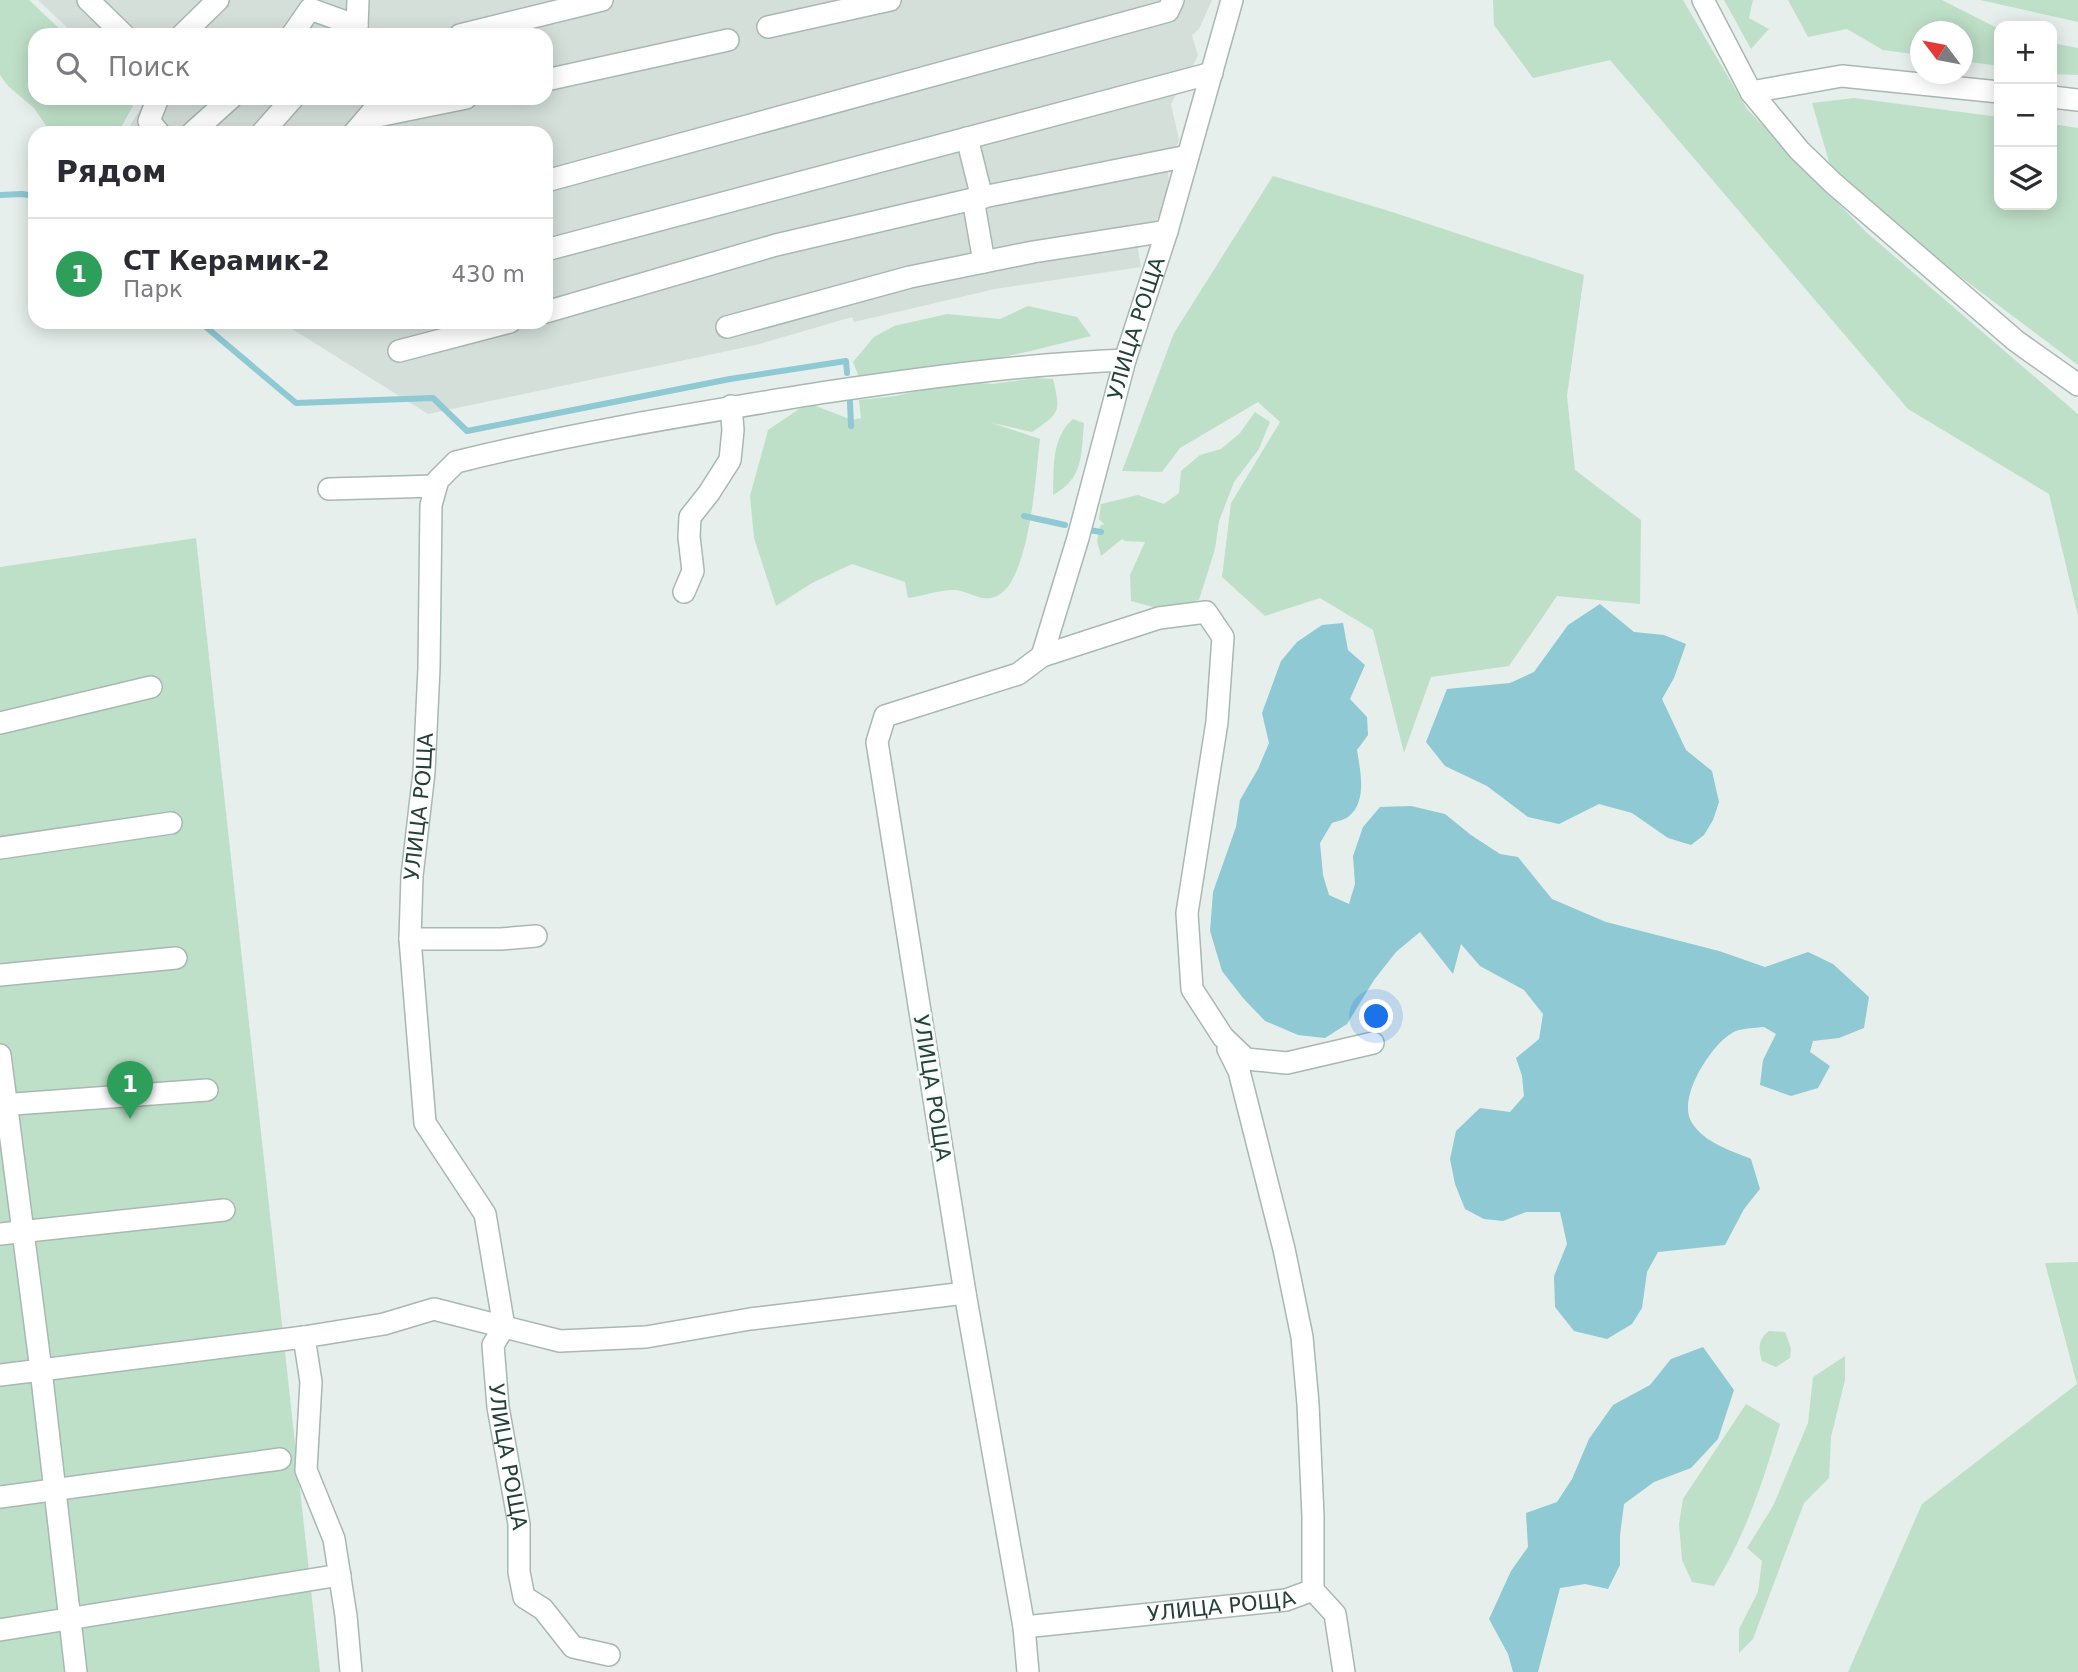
<!DOCTYPE html>
<html lang="ru">
<head>
<meta charset="utf-8">
<style>
  body { margin:0; font-family:"DejaVu Sans",sans-serif; background:#f7f7f7; color:#2b2b33 }
  .controls { position:absolute; right:21px; top:21px; display:grid; overflow:hidden; border-radius:14px; box-shadow:0 4px 18px #0003 }
  .controls button { width:63px; height:63px; display:grid; place-items:center; padding:0; border:0; border-bottom:2px solid #e1e1e2; background:#fff; color:#2b2b33; font:35px sans-serif }
  .compass { position:absolute; left:1910px; top:21px; width:63px; height:63px; border-radius:50%; background:#fff; box-shadow:0 4px 18px #0003; rotate:302deg }
  .you { position:absolute; left:1377px; top:1017px; width:24px; height:24px; margin:-18px; border:5px solid #fff; border-radius:50%; background:#1a73e8; box-shadow:0 0 0 10px #1a73e833 }
  .badge { display:grid; place-items:center; width:46px; height:46px; border-radius:50%; background:#855347; color:#fff; font-size:23px; font-weight:700 }
  .pin { position:absolute; translate:-50% -58px; filter:drop-shadow(0 2px 4px #0008) }
  .pin::after { content:''; position:absolute; top:37px; width:24px; height:21px; background:inherit; clip-path:polygon(0 0,100% 0,50% 100%) }
  .list { margin:0; padding:0; list-style:none }
  h2 { display:flex; justify-content:space-between; align-items:center; height:91px; margin:0; padding:0 28px; font-size:30px }
  h2 small { font-size:23px; font-weight:400; color:#7c7c81 }
  .list li { display:grid; grid-template-columns:46px 1fr auto; gap:21px; align-items:center; box-sizing:border-box; height:112px; padding:0 28px; border-top:2px solid #e1e1e2 }
  .list b { display:block; font-size:26px; white-space:nowrap }
  .list p { margin:0; font-size:23px; white-space:nowrap; color:#7c7c81 }
  .list em { font-size:23px; font-style:normal; color:#7c7c81 }
  .icon { flex:none; width:38px; height:38px; fill:none; stroke:currentColor; stroke-width:2; stroke-linecap:round; stroke-linejoin:round }
  .map { position:relative; flex:none; width:2078px; height:1672px; overflow:hidden }
  .search { position:absolute; background:#fff; box-shadow:0 4px 18px #0003; left:28px; top:28px; width:525px; height:77px; display:flex; align-items:center; gap:18px; box-sizing:border-box; padding:0 24px; border-radius:21px; color:#7c7c81; font-size:26px }
  .panel { position:absolute; background:#fff; box-shadow:0 4px 18px #0003; left:28px; top:126px; width:525px; height:203px; border-radius:21px }
  .map>svg:first-child { display:block }
</style>
</head>
<body>
<div class="map">
<svg width="2078" height="1672" viewBox="0 0 2078 1672">
  <rect width="100%" height="100%" fill="#e6efeb"/>
  <path fill="#d4dfda" d="M 38,0 L 1212,0 L 1199,29 L 1192,35 L 1198,56 L 1171,104 L 1179,140 L 1168,168 L 1169,186 L 1161,212 L 1138,249 L 1141,267 L 995,289 L 854,322 L 852,317 L 756,345 L 428,414 L 281,322 L 546,322 L 546,133 L 126,133 L 144,102 L 141,98 L 546,98 L 546,35 L 75,35 Z"/>
  <g fill="#bfe0c8">
    <path d="M 0,0 L 29,0 L 66,35 L 35,35 L 35,98 L 131,98 L 135,102 L 118,133 L 51,133 L 34,108 L 8,86 L 0,75 Z"/>
    <path d="M 1493,0 L 1683,0 L 1747,109 L 1866,232 L 2078,414 L 2078,616 L 2049,494 L 1908,409 L 1610,60 L 1533,78 L 1494,25 Z"/>
    <path d="M 1724,0 L 1753,0 L 1749,18 L 1769,29 L 1751,49 Z"/>
    <path d="M 1788,0 L 1942,0 L 1999,29 L 1999,66 L 1963,61 L 1962,32 L 1920,32 L 1920,55 L 1883,50 L 1847,29 L 1808,37 Z"/>
    <path d="M 1981,0 L 2078,0 L 2078,22 L 1980,0 Z"/>
    <path d="M 2052,43 L 2078,48 L 2078,75 L 2052,74 Z"/>
    <path d="M 1854,98 L 1999,117 L 1999,205 L 2052,205 L 2052,124 L 2078,128 L 2078,365 L 1917,244 L 1830,165 L 1812,103 Z"/>
    <path d="M 1273,176 L 1392,212 L 1584,275 L 1567,396 L 1575,470 L 1641,520 L 1640,604 L 1557,596 L 1509,666 L 1431,677 L 1404,753 L 1373,630 L 1320,598 L 1265,616 L 1222,577 L 1231,503 L 1280,422 L 1258,402 L 1180,448 L 1162,472 L 1122,471 L 1174,333 Z"/>
    <path d="M 1028,306 L 1077,317 L 1091,336 C 1047,347 1002,359 957,365 C 924,369 892,370 859,377 L 853,362 L 874,337 L 894,326 L 947,314 L 1000,319 Z"/>
    <path d="M 1036,378 L 1053,379 C 1061,412 1060,413 1032,432 L 992,423 L 1040,439 C 1036,472 1030,581 997,596 C 982,603 971,592 956,590 C 942,589 923,596 908,598 L 905,582 L 852,564 L 812,583 L 776,606 L 754,538 L 750,496 L 768,430 L 808,403 L 852,420 L 861,418 L 859,400 L 896,396 L 958,381 L 992,384 Z"/>
    <path d="M 1255,412 L 1270,422 L 1259,449 L 1234,482 L 1219,521 L 1215,549 L 1199,600 L 1164,610 L 1131,601 L 1130,575 L 1145,542 L 1125,541 L 1122,539 L 1101,556 L 1097,541 L 1100,526 L 1104,524 L 1099,519 L 1101,504 L 1138,495 L 1164,504 L 1179,493 L 1181,471 L 1200,455 L 1221,449 L 1240,433 Z"/>
    <path d="M 1073,419 L 1084,423 C 1081,455 1084,478 1053,495 C 1054,468 1051,438 1073,419 Z"/>
    <path d="M 196,538 L 320,1672 L 0,1672 L 0,567 Z"/>
    <path d="M 2078,1262 L 2078,1672 L 1848,1672 L 1922,1504 L 2077,1384 L 2045,1263 Z"/>
    <path d="M 1769,1331 L 1785,1332 L 1791,1348 L 1790,1358 L 1776,1367 L 1762,1361 C 1758,1349 1758,1339 1769,1331 Z"/>
    <path d="M 1845,1356 L 1845,1380 L 1831,1437 L 1829,1478 L 1804,1503 L 1753,1639 L 1739,1653 L 1739,1629 L 1758,1592 L 1762,1561 L 1747,1548 L 1773,1506 L 1808,1423 L 1813,1377 Z"/>
    <path d="M 1746,1404 L 1780,1424 C 1763,1482 1746,1534 1714,1586 L 1692,1582 L 1682,1560 L 1679,1524 L 1683,1499 Z"/>
  </g>
  <g fill="#8ec9d4">
    <path d="M 1600,604 L 1634,632 L 1664,635 L 1686,644 L 1674,678 L 1662,699 L 1686,750 L 1712,771 L 1719,802 L 1713,820 L 1704,835 L 1691,845 L 1668,838 L 1632,813 L 1599,804 L 1559,824 L 1528,817 L 1487,786 L 1445,766 L 1426,742 L 1447,689 L 1510,683 L 1534,672 L 1568,625 Z"/>
    <path d="M 1343,623 L 1348,650 L 1365,665 L 1350,699 L 1367,717 L 1368,735 L 1357,750 C 1360,770 1368,802 1348,817 C 1344,820 1337,821 1332,823 L 1320,843 L 1323,875 L 1329,895 L 1349,904 L 1355,884 L 1353,856 L 1363,827 L 1380,807 L 1411,806 L 1445,814 L 1471,835 L 1500,854 L 1518,857 L 1552,899 L 1606,922 L 1719,951 L 1765,967 L 1808,952 L 1833,964 L 1869,997 L 1864,1028 L 1839,1038 L 1813,1041 L 1810,1052 L 1830,1066 L 1818,1088 L 1791,1096 L 1760,1085 L 1763,1060 L 1776,1034 L 1764,1027 C 1755,1028 1740,1028 1732,1033 C 1711,1045 1676,1099 1692,1123 C 1705,1143 1730,1150 1751,1159 L 1760,1189 L 1744,1209 L 1725,1245 L 1658,1252 L 1647,1272 L 1642,1308 L 1632,1324 L 1607,1339 L 1574,1331 L 1555,1307 L 1554,1276 L 1567,1244 L 1560,1212 L 1526,1212 L 1503,1221 L 1484,1219 L 1465,1209 L 1455,1184 L 1450,1159 L 1456,1131 L 1480,1108 L 1510,1112 L 1524,1096 L 1522,1076 L 1516,1058 L 1539,1039 L 1543,1014 L 1524,990 L 1480,966 L 1461,944 L 1453,974 L 1420,932 L 1396,952 L 1374,980 L 1347,1024 L 1325,1038 L 1298,1035 L 1265,1021 L 1243,998 L 1222,971 L 1210,931 L 1213,892 L 1236,827 L 1240,800 L 1258,769 L 1269,743 L 1262,713 L 1281,661 L 1297,642 L 1322,625 Z"/>
    <path d="M 1703,1347 L 1734,1390 L 1718,1439 L 1691,1468 L 1654,1482 L 1624,1504 L 1620,1535 L 1620,1565 L 1608,1589 L 1585,1584 L 1560,1588 L 1538,1672 L 1513,1672 L 1508,1654 L 1489,1619 L 1511,1571 L 1528,1547 L 1526,1513 L 1557,1502 L 1572,1479 L 1589,1439 L 1613,1405 L 1650,1385 L 1671,1359 Z"/>
  </g>
  <g fill="none" stroke-linecap="round" stroke-linejoin="round">
    <g stroke="#8ec9d4" stroke-width="6">
      <path d="M 0,195 L 22,194 L 35,196"/>
      <path d="M 200,322 L 296,403 L 433,398 L 467,431 L 730,379 L 846,361 L 847,373"/>
      <path d="M 850,402 L 851,426"/>
      <path d="M 1024,516 L 1065,525"/>
      <path d="M 1089,530 L 1101,532"/>
    </g>
    <g stroke="#a8b8b2" stroke-width="24">
      <g id="minor">
        <path d="M 88,0 L 124,35"/>
        <path d="M 1703,0 L 1751,92 L 1799,150 L 1833,183 L 2016,341 L 2078,385"/>
        <path d="M 357,26 L 358,0"/>
        <path d="M 768,27 L 890,0"/>
        <path d="M 182,35 L 218,0"/>
        <path d="M 292,35 L 310,9 L 357,26 L 349,35"/>
        <path d="M 460,35 L 602,0"/>
        <path d="M 546,80 L 728,40"/>
        <path d="M 1751,92 L 1842,76 L 1999,92"/>
        <path d="M 2052,97 L 2078,100"/>
        <path d="M 158,98 L 149,121 L 159,133"/>
        <path d="M 368,118 L 466,98"/>
        <path d="M 192,133 L 231,98"/>
        <path d="M 262,133 L 293,98"/>
        <path d="M 354,133 L 384,98"/>
        <path d="M 967,138 L 982,198"/>
        <path d="M 546,181 L 1168,11 L 1173,0"/>
        <path d="M 973,199 L 984,262"/>
        <path d="M 546,250 L 1212,73"/>
        <path d="M 546,312 L 776,245 L 973,199 L 1188,156"/>
        <path d="M 727,327 L 910,277 L 1033,252 L 1167,231"/>
        <path d="M 399,351 L 510,322"/>
        <path d="M 329,489 L 436,486"/>
        <path d="M 684,592 L 693,571 L 689,537 L 690,517 L 709,493 L 730,460 L 733,430 L 731,406"/>
        <path id="s1" d="M 1042,656 L 1078,538 L 1125,360 L 1167,231 L 1232,0"/>
        <path d="M 0,723 L 151,687"/>
        <path d="M 0,848 L 171,823"/>
        <path id="s2" d="M 536,936 L 501,939 L 410,939 L 412,876 L 424,772 L 429,668 L 431,505 L 438,480 L 456,462 C 576,432 699,413 820,393 C 922,378 1023,364 1125,360"/>
        <path id="s3" d="M 410,939 L 425,1123 L 485,1214 L 504,1327 L 493,1345 L 498,1407 L 519,1524 L 519,1572 L 524,1597 L 543,1609 L 573,1647 L 609,1655"/>
        <path d="M 0,975 L 176,958"/>
        <path d="M 0,1055 L 41,1370 L 304,1337"/>
        <path d="M 0,1105 L 207,1090"/>
        <path d="M 0,1234 L 224,1210"/>
        <path d="M 0,1375 L 41,1370 L 76,1672"/>
        <path d="M 0,1497 L 280,1459"/>
        <path d="M 1313,1590 L 1335,1614 L 1344,1672"/>
        <path id="s4" d="M 1024,1627 L 1286,1600 L 1313,1590 L 1313,1516 L 1308,1404 L 1302,1337 L 1284,1249 L 1239,1071 L 1228,1049"/>
        <path d="M 0,1630 L 340,1575"/>
        <path d="M 351,1672 L 346,1616 L 334,1539 L 306,1470 L 311,1382 L 304,1337 L 384,1324 L 434,1309 L 560,1341 L 646,1337 L 750,1319 L 965,1293"/>
        <path d="M 1028,1672 L 1024,1627 L 965,1293 L 877,742 L 885,716 L 1018,674 L 1042,656 L 1159,618 L 1206,612 L 1223,637 L 1217,722 L 1187,913 L 1192,989 L 1223,1037 L 1246,1059 L 1287,1063 L 1373,1043"/>
      </g>
    </g>
    <use href="#minor" stroke="#fff" stroke-width="21"/>
  </g>
  <g text-anchor="middle" stroke-width="6" stroke-linejoin="round" paint-order="stroke">
    <g font-size="21" fill="#24423a" stroke="#f7fbf9">
      <text dy="7" stroke="none"><textPath href="#s1" startOffset="341">УЛИЦА РОЩА</textPath></text>
      <text dy="7" stroke="none"><textPath href="#s2" startOffset="259">УЛИЦА РОЩА</textPath></text>
      <text transform="translate(932 1088) rotate(81)" y="7">УЛИЦА РОЩА</text>
      <text dy="7" stroke="none"><textPath href="#s3" startOffset="542">УЛИЦА РОЩА</textPath></text>
      <text dy="7" stroke="none"><textPath href="#s4" startOffset="198">УЛИЦА РОЩА</textPath></text>
    </g>
  </g>
</svg>
<div class="controls">
<button>+</button>
<button>−</button>
<button><svg class="icon" aria-label="layers" viewBox="0 0 24 24"><path d="M12 4l9 5-9 5-9-5zM3 14l9 5 9-5"/></svg></button>
</div>
<svg class="compass" viewBox="-18 -18 36 36"><path d="M0-13l5 13h-10z" fill="#e53935"/><path d="M0 13l5-13h-10z" fill="#7c7c81"/></svg>
<div class="you"></div>
<div class="pin badge" style="left:130px;top:1119px;background:#2e9e5b">1</div>
<div class="search"><svg class="icon" aria-label="search" viewBox="0 0 24 24"><circle cx="10" cy="10" r="6"/><path d="M15 15l6 6"/></svg>Поиск</div>
<section class="panel">
<h2>Рядом<small></small></h2>
<ul class="list">
<li><span class="badge" style="background:#2e9e5b">1</span><div><b>СТ Керамик-2</b><p>Парк</p></div><em>430 m</em></li>
</ul>
</section>
</div>
</body>
</html>
